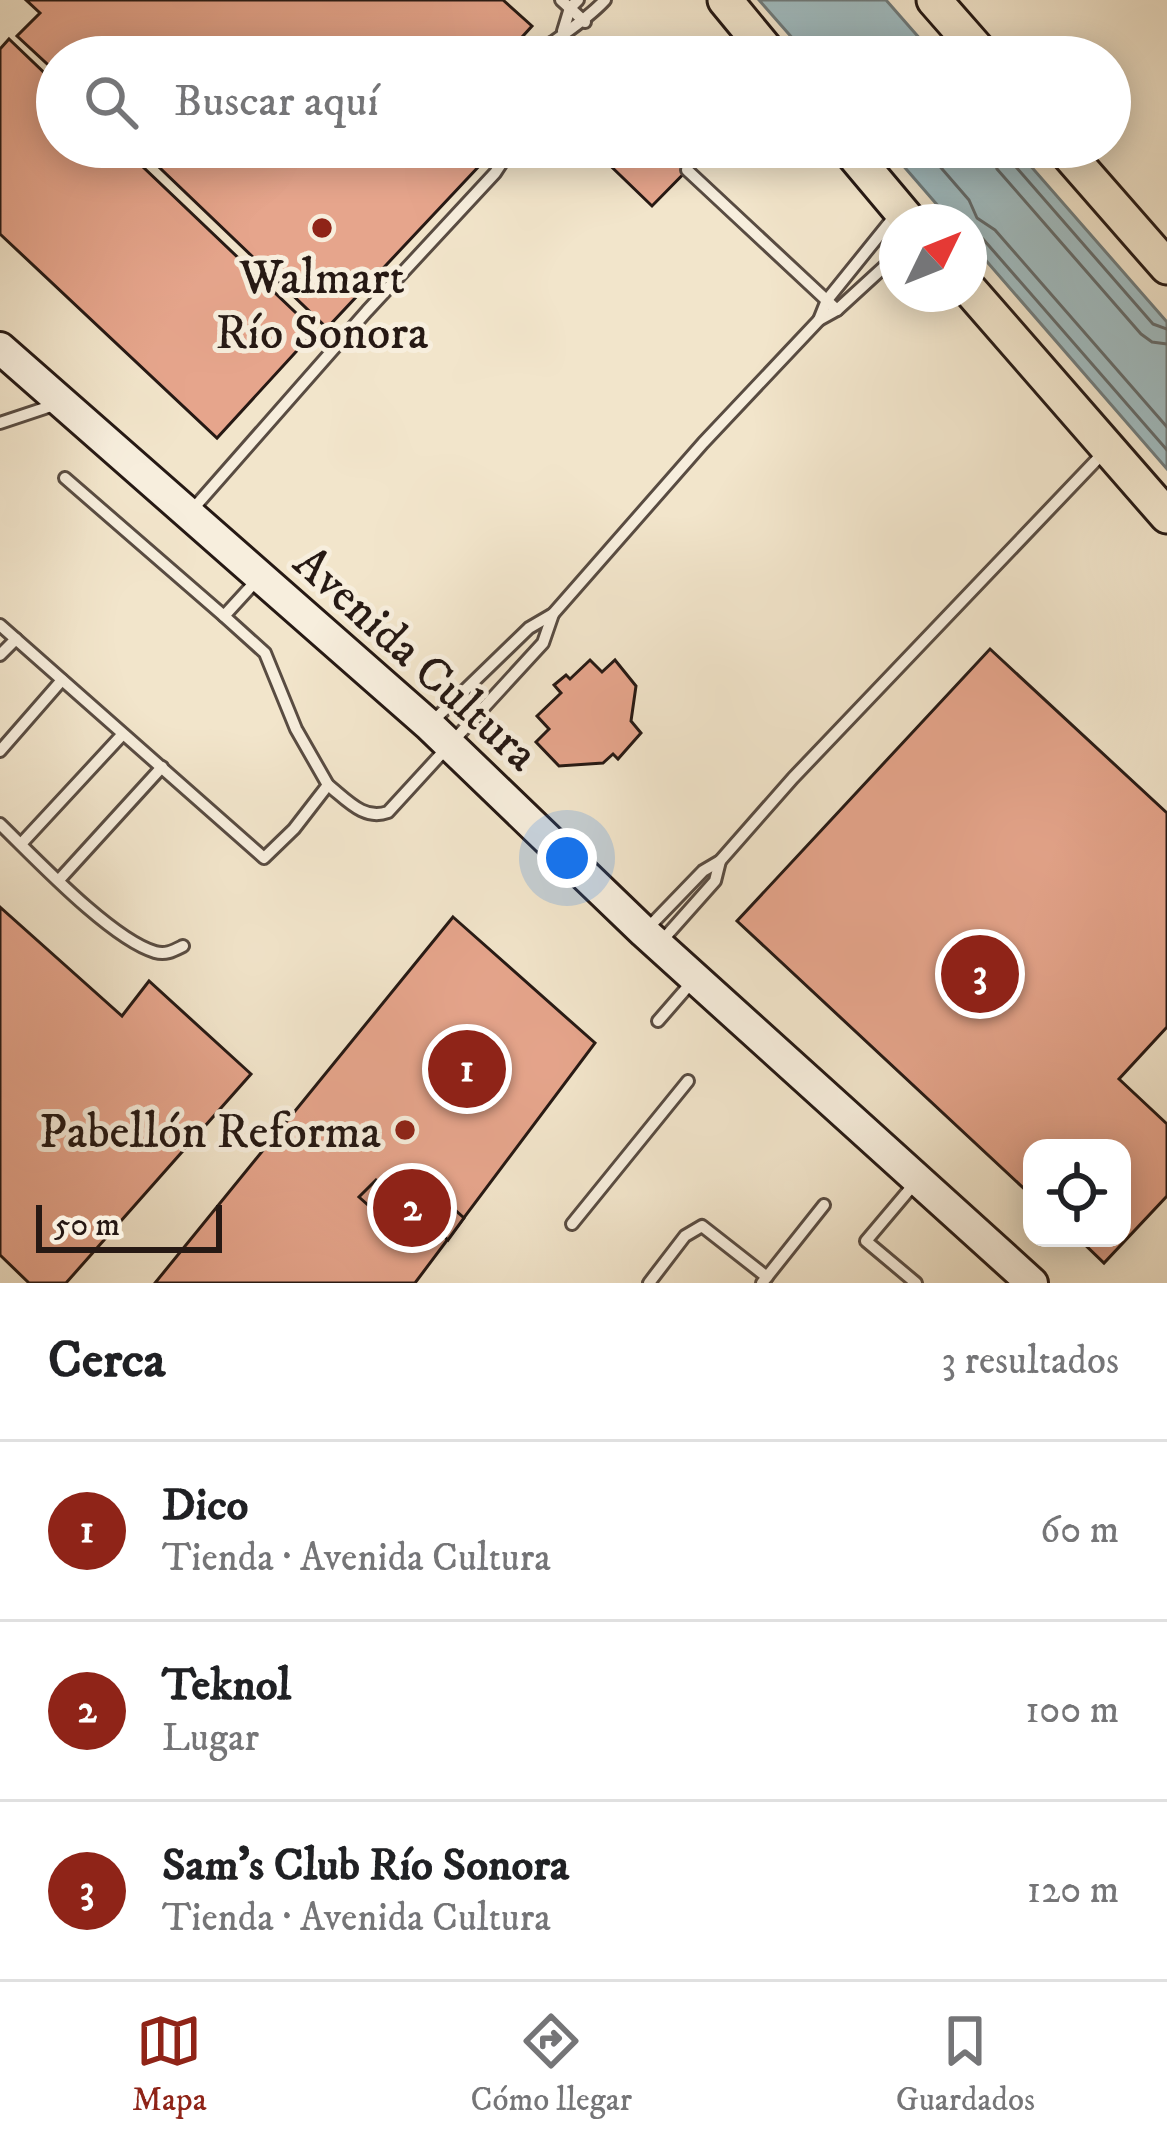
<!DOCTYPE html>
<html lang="es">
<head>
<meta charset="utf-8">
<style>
  body { margin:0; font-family:"IM FELL DW Pica",serif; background:#f2f2f2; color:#202124 }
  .controls { position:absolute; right:36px; bottom:36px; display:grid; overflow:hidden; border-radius:24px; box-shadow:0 6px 30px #0003 }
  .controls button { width:108px; height:108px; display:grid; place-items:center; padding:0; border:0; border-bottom:3px solid #e0e0e0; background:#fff; color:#202124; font:60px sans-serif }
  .compass { position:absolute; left:879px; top:204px; width:108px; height:108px; border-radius:50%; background:#fff; box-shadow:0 6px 30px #0003; rotate:47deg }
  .scale { position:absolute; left:36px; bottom:30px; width:186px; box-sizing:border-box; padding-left:12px; border:6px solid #261914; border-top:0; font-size:33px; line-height:42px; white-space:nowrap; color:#261914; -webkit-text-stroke:9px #f7eedd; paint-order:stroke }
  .you { position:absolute; left:567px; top:858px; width:42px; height:42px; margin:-30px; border:9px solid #fff; border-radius:50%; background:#1a73e8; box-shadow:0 0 0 18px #1a73e833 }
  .badge { display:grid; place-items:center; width:78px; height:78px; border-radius:50%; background:#8f2418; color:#fff; font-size:39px; font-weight:700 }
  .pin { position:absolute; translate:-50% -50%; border:6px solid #fff; box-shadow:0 3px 12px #0006 }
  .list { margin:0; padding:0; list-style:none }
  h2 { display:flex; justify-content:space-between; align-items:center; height:156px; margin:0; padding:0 48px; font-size:51px }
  h2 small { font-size:39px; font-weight:400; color:#757577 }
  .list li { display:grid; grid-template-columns:78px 1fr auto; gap:36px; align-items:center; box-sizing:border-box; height:180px; padding:0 48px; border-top:3px solid #e0e0e0 }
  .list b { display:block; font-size:45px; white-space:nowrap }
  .list p { margin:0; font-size:39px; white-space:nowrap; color:#757577 }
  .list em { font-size:39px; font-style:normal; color:#757577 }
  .icon { flex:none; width:66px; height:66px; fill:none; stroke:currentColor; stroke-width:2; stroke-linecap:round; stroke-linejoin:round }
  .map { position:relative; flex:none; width:1167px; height:1283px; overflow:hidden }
  .search { position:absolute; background:#fff; box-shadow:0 6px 30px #0003; left:36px; right:36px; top:36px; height:132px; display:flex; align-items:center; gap:30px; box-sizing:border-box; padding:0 42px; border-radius:66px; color:#757577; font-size:45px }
  .sheet { height:696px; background:#fff }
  nav { display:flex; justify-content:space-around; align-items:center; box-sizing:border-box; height:168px; border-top:3px solid #e0e0e0; background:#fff; font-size:33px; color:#757577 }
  nav a { display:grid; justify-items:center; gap:6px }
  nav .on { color:#8f2418 }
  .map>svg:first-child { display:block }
</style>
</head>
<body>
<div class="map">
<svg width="1167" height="1283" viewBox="0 0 1167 1283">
  <rect width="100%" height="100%" fill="#f2e5cb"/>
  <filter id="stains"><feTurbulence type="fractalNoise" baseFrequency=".00167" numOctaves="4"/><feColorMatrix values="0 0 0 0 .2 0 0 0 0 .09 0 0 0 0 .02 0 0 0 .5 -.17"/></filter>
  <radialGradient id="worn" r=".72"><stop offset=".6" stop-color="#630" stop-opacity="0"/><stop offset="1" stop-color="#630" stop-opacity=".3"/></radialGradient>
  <g fill="#a0bcc1" stroke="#6f7b7c" stroke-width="3">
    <path d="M 759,0 L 886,0 L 936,57 L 809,57 Z"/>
    <path d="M 887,147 L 1014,147 L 1167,322 L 1167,469 L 969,241 L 969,222 L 952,222 Z"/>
  </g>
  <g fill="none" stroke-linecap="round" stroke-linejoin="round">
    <g stroke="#636a6a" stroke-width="3">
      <path d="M 923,147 L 969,200 L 977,218 L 995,230 L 1167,427"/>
      <path d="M 991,147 L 997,169 L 1141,334 L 1152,342 L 1167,344"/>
      <path d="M 1006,147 L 1009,159 L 1153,324 L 1167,329"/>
      <path d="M 969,235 L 983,239 L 1167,450"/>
    </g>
  </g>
  <g fill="#e6a58c" stroke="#261914" stroke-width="3">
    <path d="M 26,0 L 503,0 L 532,26 L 504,57 L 57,57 L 57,73 L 17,36 L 40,13 Z"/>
    <path d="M 9,39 L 57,85 L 57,147 L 122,147 L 315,331 L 217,438 L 0,234 L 0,49 Z"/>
    <path d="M 138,147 L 497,147 L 327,328 Z"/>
    <path d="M 591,147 L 698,147 L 704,153 L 652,206 Z"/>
    <path d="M 990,649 L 1167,813 L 1167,1027 L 1119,1079 L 1167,1124 L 1167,1196 L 1104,1263 L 1078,1238 L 1122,1238 L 1122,1148 L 1032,1148 L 1032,1196 L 737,921 Z"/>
    <path d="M 590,660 L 602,672 L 615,660 L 636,686 L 631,721 L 641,733 L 618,759 L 613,754 L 603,763 L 559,766 L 536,742 L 549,729 L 537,716 L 561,693 L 554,685 L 566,675 L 570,679 Z"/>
    <path d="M 0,907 L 122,1016 L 149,981 L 251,1074 L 66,1283 L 29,1283 L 0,1255 Z"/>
    <path d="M 453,917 L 595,1043 L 415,1283 L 155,1283 Z"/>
    <path d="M 419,1178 L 464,1218 L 448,1240 L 420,1215 L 403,1236 L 359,1197 L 376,1180 L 400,1201 Z"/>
  </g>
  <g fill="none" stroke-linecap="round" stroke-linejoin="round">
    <g stroke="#594c42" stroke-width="16">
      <g id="lane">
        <path d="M 561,0 L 585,22"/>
        <path d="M 563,31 L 570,8 L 578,0"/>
        <path d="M 551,43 L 566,57"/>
        <path d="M 534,57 C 558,36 584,23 605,0"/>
        <path d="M 687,170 L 837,310"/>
        <path d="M 819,320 L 827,300 L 898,212"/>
        <path d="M 0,423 L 54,405"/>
        <path d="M 65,478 L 224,616 L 257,580"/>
        <path d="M 192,510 L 367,311 L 495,173 L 512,147"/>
        <path d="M 0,625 L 264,858 L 294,829 L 328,785 L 296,729 L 265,653 L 224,616"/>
        <path d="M 0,655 L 16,639"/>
        <path d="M 432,722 L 529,628 L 553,614 L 703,443 L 819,320 L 837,310 L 897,255"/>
        <path d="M 0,751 L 62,680"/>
        <path d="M 328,785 C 347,800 364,821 388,812 L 543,643 L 553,614"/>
        <path d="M 0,824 C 35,858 111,939 155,952 C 166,955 173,951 183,946"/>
        <path d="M 21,844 L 122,735"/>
        <path d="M 59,880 L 162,767"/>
        <path d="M 646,930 L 703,871 L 720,861 L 793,778 L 1106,450"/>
        <path d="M 659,944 L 715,881 L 720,861"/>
        <path d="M 658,1021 L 691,983"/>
        <path d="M 915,1183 L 866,1241 L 916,1283"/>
        <path d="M 572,1224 L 688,1081"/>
        <path d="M 649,1283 L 685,1236 L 702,1226 L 767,1277"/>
        <path d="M 762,1283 L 824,1205"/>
      </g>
    </g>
    <g stroke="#261914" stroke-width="36">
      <path id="secondary" d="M 0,348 L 429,725 L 644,932 L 1032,1283"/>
    </g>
    <g stroke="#261914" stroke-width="39">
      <g id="primary">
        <path d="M 725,0 L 772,57"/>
        <path d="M 934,0 L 984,57"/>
        <path d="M 847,147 L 910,222"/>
        <path d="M 1062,147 L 1167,267"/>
        <path d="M 969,289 L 1167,516"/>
      </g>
    </g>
    <use href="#lane" stroke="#f7eedd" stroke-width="10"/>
    <use href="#secondary" stroke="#f7eedd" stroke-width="30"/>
    <use href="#primary" stroke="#f2e5cb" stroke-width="33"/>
  </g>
  <g fill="#8f2418" stroke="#f7eedd" stroke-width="4.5">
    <circle cx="322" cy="228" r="12"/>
    <circle cx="405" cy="1130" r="12"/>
  </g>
  <g text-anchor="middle" stroke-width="10" stroke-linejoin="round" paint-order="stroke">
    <g font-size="48" fill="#261914" stroke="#f7eedd">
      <text x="322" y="293">Walmart<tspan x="322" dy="55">Río Sonora</tspan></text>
      <text x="381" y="1147" text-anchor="end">Pabellón Reforma</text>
    </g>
    <g font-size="48" fill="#261914" stroke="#f7eedd">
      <text transform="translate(417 657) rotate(42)" y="17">Avenida Cultura</text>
    </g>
  </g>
  <rect width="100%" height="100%" filter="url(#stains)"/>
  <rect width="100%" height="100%" fill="url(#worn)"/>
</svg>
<div class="controls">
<button><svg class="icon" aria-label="locate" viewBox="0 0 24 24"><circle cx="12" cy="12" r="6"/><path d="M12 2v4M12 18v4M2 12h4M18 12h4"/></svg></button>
</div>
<svg class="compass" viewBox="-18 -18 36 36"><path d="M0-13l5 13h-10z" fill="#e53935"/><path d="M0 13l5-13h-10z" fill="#757577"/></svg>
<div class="scale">50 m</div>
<div class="you"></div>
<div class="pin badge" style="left:467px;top:1069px">1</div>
<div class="pin badge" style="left:412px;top:1208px">2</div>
<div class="pin badge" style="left:980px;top:974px">3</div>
<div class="search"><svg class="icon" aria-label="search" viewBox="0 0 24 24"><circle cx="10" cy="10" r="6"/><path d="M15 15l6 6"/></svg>Buscar aquí</div>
</div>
<section class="sheet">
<h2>Cerca<small>3 resultados</small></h2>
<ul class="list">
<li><span class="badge">1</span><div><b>Dico</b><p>Tienda · Avenida Cultura</p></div><em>60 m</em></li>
<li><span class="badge">2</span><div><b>Teknol</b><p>Lugar</p></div><em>100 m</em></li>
<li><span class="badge">3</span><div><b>Sam's Club Río Sonora</b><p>Tienda · Avenida Cultura</p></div><em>120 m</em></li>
</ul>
</section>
<nav>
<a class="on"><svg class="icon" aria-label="map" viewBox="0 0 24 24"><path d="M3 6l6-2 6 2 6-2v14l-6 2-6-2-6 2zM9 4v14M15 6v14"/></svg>Mapa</a>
<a><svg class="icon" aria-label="directions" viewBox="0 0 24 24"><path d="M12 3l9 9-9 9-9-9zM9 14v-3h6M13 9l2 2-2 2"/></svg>Cómo llegar</a>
<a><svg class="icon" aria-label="saved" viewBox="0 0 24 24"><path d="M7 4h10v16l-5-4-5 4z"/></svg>Guardados</a>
</nav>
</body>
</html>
